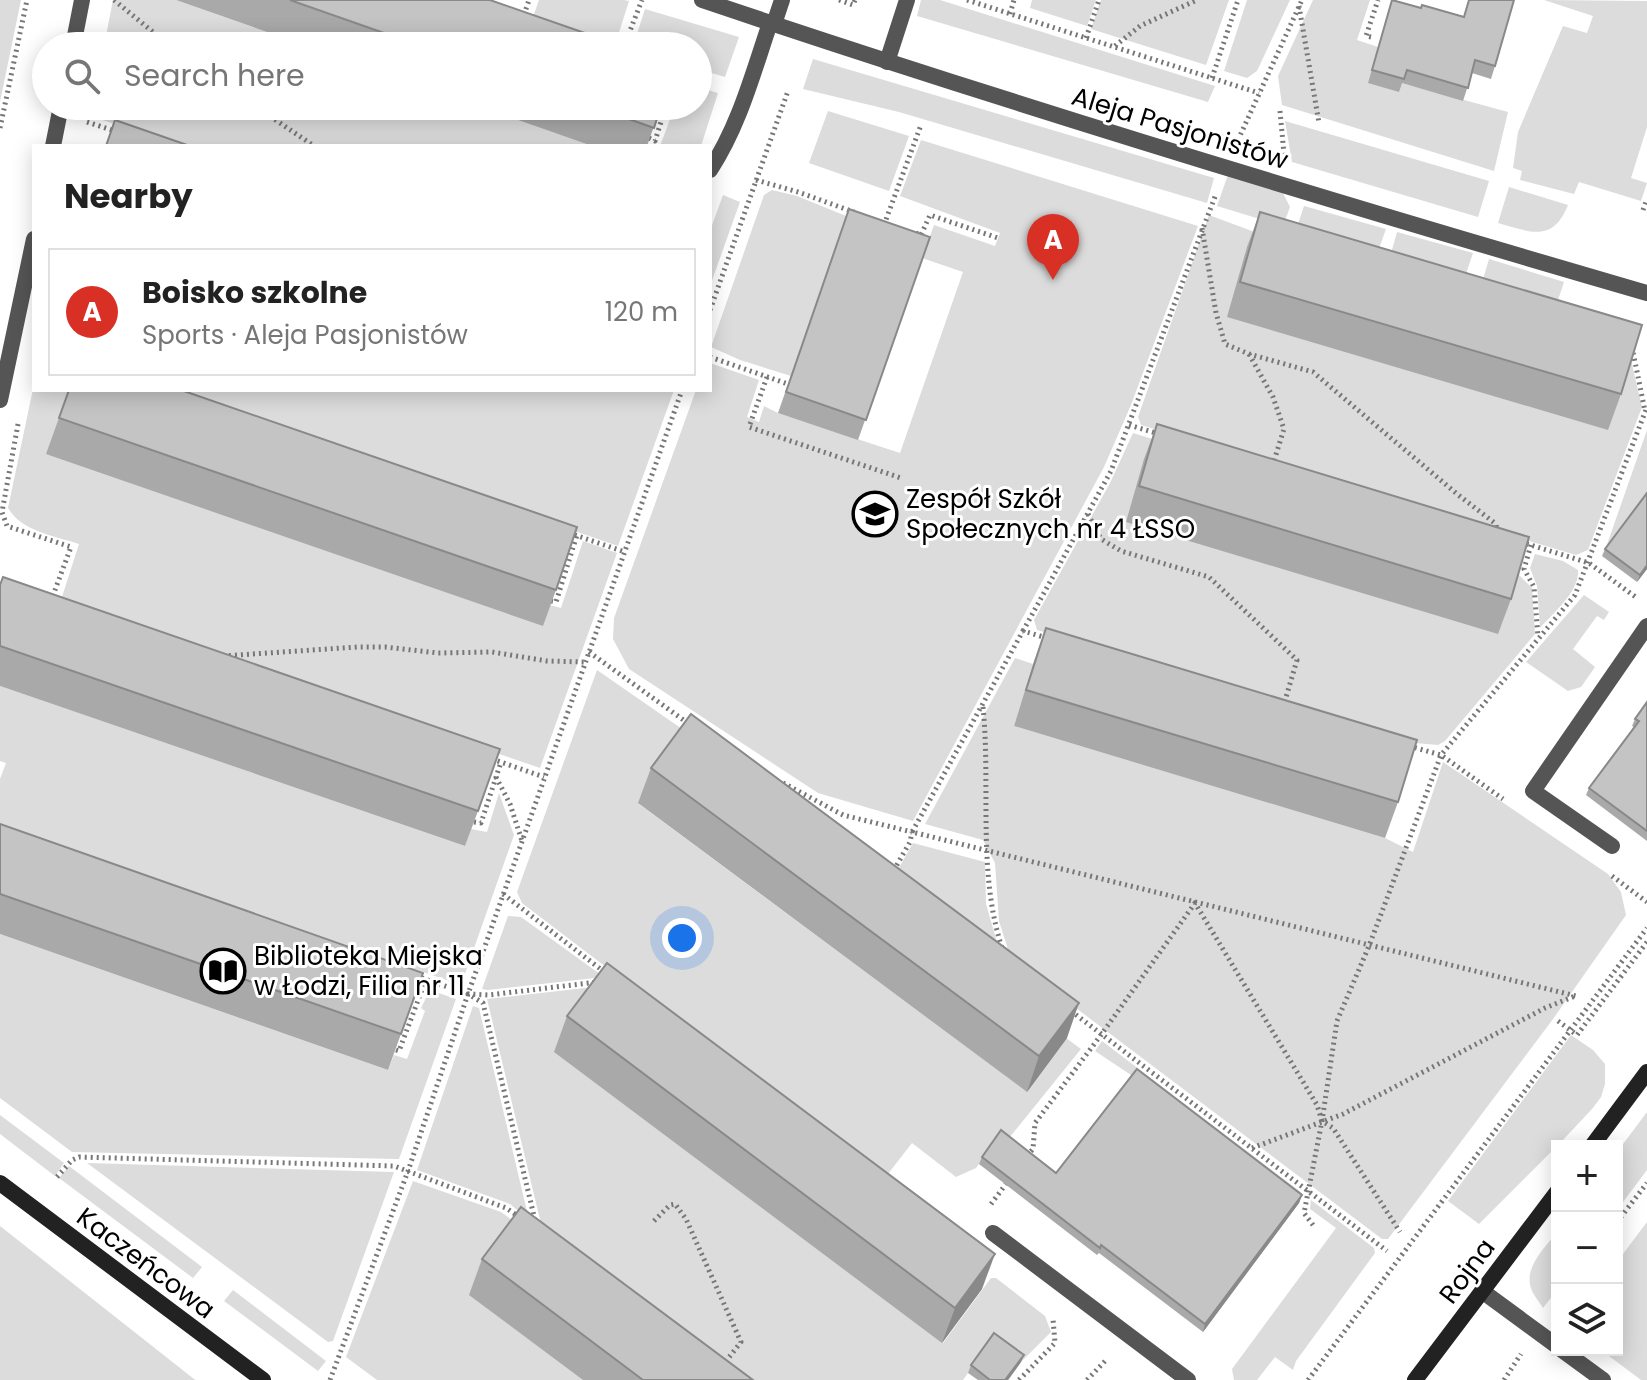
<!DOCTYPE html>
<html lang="en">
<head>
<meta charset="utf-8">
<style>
  body { margin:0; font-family:Poppins,sans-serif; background:#f2f2f2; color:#222 }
  .controls { position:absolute; right:24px; bottom:24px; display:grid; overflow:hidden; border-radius:0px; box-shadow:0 4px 20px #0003 }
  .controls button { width:72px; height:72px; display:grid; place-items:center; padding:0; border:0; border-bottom:2px solid #e0e0e0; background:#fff; color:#222; font:40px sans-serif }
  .you { position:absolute; left:682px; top:938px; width:28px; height:28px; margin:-20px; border:6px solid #fff; border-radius:50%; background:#1a73e8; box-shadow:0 0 0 12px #1a73e833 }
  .badge { display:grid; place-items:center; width:52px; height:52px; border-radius:50%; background:#d93025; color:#fff; font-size:26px; font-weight:700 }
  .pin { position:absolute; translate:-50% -66px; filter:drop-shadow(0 2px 4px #0008) }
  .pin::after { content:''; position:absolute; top:42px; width:28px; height:24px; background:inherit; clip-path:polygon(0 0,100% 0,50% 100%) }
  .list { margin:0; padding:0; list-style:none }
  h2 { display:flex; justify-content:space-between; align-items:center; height:104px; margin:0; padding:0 32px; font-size:34px }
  h2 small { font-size:26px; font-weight:400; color:#767676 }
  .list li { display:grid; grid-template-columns:52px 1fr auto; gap:24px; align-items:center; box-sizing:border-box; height:128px; margin:0 16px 16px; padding:0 16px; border:2px solid #e0e0e0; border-radius:0px }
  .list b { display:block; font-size:30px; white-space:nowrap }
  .list p { margin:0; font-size:26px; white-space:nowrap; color:#767676 }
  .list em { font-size:26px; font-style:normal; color:#767676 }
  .icon { flex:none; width:44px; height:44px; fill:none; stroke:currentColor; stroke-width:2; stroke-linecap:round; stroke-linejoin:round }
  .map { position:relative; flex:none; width:1647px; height:1380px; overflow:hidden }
  .search { position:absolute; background:#fff; box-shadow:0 4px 20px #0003; left:32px; top:32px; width:680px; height:88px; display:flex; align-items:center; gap:20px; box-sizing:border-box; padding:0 28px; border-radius:44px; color:#767676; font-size:30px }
  .panel { position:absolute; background:#fff; box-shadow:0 4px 20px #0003; left:32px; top:144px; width:680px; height:248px; border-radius:0px }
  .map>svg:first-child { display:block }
</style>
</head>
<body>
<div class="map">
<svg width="1647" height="1380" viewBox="0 0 1647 1380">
  <rect width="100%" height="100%" fill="#fff"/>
  <g fill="#dcdcdc">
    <path d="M 0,0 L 21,0 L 0,102 Z"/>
    <path d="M 113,0 L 176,0 L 307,46 L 104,46 Z"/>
    <path d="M 539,0 L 624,0 L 629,1 L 615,45 L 533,17 Z"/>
    <path d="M 921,0 L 940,0 L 1215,86 L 1208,102 L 917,16 Z"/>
    <path d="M 1032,0 L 1096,0 L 1087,26 L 1030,8 Z"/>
    <path d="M 1101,0 L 1229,0 L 1206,65 L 1091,29 Z"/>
    <path d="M 1247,0 L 1290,0 L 1257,71 L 1247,78 L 1224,71 Z"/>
    <path d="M 1313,0 L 1370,0 L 1357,40 L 1378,47 L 1402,83 L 1508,112 L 1494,171 L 1282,105 L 1278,76 Z"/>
    <path d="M 1544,0 L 1647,1 L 1647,127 L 1631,178 L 1647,183 L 1641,201 L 1579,182 L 1574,194 L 1520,180 L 1522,171 L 1513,168 L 1518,132 L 1563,26 L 1587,33 L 1593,16 Z"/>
    <path d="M 645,9 L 739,37 L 725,77 L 698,69 L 698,46 L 633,46 Z"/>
    <path d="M 813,59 L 1214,178 L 1207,203 L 899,112 L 803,89 Z"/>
    <path d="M 698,87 L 718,93 L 701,146 L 660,146 L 675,106 L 698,106 Z"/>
    <path d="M 91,106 L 478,106 L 592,146 L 177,146 L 94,117 L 91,113 Z"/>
    <path d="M 828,111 L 909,136 L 889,191 L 809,163 Z"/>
    <path d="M 1285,121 L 1489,181 L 1478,217 L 1292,162 Z"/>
    <path d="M 921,140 L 1198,226 L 1131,405 L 1104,467 L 913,821 L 818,793 L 629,669 L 613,639 L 614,618 L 696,390 L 710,390 L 710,363 L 759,380 L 747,417 L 759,422 L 764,406 L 778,413 L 900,453 L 963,272 L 922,258 L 934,225 L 995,246 L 1000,233 L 900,196 Z"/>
    <path d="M 1229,172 L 1281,189 L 1290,207 L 1283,226 L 1217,206 Z"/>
    <path d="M 1509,187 L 1568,205 C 1553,243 1530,232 1498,223 Z"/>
    <path d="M 772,190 L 797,196 L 846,216 L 791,376 L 740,360 L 711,347 L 764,195 Z"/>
    <path d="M 723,195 L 740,202 L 710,286 L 710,231 Z"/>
    <path d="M 1304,206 L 1386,229 L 1377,254 L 1296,230 Z"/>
    <path d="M 1209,215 L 1276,240 L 1247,248 L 1228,317 L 1631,360 L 1642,407 L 1588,550 L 1576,555 L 1141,425 L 1138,417 Z"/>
    <path d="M 1397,232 L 1473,253 L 1464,280 L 1390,257 Z"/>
    <path d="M 1489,259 L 1564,282 L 1556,306 L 1481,286 Z"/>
    <path d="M 34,384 L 34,390 L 116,390 L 550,605 L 561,608 L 583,541 L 617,553 L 540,768 L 60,603 L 79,544 C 55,536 21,531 8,508 Z"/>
    <path d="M 166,390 L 674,390 L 618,546 Z"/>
    <path d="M 1647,430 L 1647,497 L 1603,556 Z"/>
    <path d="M 1133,433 L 1172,445 L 1516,572 L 1532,588 L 1535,634 L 1445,741 L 1438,745 L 1415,743 L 1037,630 L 1034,620 L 1110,483 Z"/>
    <path d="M 1535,554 L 1563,561 L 1578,570 C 1580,591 1553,613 1540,628 L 1537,586 L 1530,568 Z"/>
    <path d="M 1584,595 L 1609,612 L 1604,620 L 1597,616 L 1573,649 L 1595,667 L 1581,687 L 1568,691 L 1526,662 Z"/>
    <path d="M 1015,658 L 1033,664 L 1014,726 L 1385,838 L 1413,852 L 1443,762 L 1608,874 L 1621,892 L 1626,915 L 1553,1019 L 1388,1239 L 1382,1239 L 1011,959 L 999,921 L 995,863 L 983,840 L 925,824 Z"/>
    <path d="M 597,670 L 724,758 L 639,804 L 1026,1091 L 1066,1038 L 1081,1049 L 1005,1143 L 998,1138 L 976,1168 L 956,1177 L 912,1143 L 884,1179 L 522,903 L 517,892 Z"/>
    <path d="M 0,686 L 465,846 L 471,829 L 487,832 L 499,793 L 514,835 L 461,985 L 0,825 L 0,779 L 6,763 L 0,761 Z"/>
    <path d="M 913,843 L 985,862 L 986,904 L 999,949 L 896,873 Z"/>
    <path d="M 508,916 L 521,917 L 604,977 L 488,990 L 482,989 Z"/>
    <path d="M 0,934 L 388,1070 L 394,1055 L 407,1059 L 425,1011 L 421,1008 L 430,990 L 456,999 L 399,1159 L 72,1152 L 0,1098 Z"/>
    <path d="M 611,985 L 943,1343 L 991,1278 L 996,1278 L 1045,1316 L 1051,1332 L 1021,1362 L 991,1341 L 963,1380 L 745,1380 L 542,1228 L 487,999 Z"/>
    <path d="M 473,1006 L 479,1008 L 529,1220 L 510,1204 L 417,1170 Z"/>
    <path d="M 1571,1035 L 1593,1050 L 1605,1064 L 1605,1084 L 1601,1097 L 1592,1109 L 1562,1141 L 1479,1224 L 1448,1201 Z"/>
    <path d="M 1102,1041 L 1302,1193 L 1299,1203 L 1134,1077 L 1095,1051 Z"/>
    <path d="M 1647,1112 L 1647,1170 L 1617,1210 L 1617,1152 Z"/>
    <path d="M 0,1115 L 64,1163 L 55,1176 L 0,1134 Z"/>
    <path d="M 87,1163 L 394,1172 L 333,1341 L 328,1342 Z"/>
    <path d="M 69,1166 L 202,1267 L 193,1278 L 59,1178 Z"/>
    <path d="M 413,1181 L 501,1212 L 554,1251 L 583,1380 L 377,1380 L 346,1357 Z"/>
    <path d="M 1311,1200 L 1374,1248 L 1375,1253 L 1296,1361 L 1293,1370 L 1275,1357 L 1257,1380 L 1234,1380 L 1232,1369 L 1336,1228 L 1310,1209 Z"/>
    <path d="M 1647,1222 L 1647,1380 L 1641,1380 L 1601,1350 L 1617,1350 L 1617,1262 Z"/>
    <path d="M 0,1226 L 194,1379 L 196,1380 L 0,1380 Z"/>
    <path d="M 1557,1232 L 1557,1290 L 1543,1308 C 1540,1303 1535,1297 1532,1291 C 1522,1268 1545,1248 1557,1232 Z"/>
    <path d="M 233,1290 L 326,1361 L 318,1371 L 224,1301 Z"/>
  </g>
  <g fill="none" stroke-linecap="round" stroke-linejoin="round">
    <g stroke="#777" stroke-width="5" stroke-dasharray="2 4" stroke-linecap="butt">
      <path d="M 114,0 L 170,46"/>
      <path d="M 839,0 L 853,5 L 855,0"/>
      <path d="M 967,0 L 1259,93"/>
      <path d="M 1299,6 L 1319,123"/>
      <path d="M 1010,14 L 1014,0"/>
      <path d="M 524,15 L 529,0"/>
      <path d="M 1371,37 L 1366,36 L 1378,0"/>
      <path d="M 1086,38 L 1099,0"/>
      <path d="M 624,46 L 642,0"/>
      <path d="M 1115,46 L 1140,26 L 1197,0"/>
      <path d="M 1212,78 L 1238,0"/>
      <path d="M 255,106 L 314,146"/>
      <path d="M 1280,111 L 1284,154"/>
      <path d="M 87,122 L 115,131"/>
      <path d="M 0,128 L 27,0"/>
      <path d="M 649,138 L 655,141 L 666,106"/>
      <path d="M 1238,140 L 1302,0"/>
      <path d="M 756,180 L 798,192 L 854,212"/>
      <path d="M 1643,210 L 1647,199"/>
      <path d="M 884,225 L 921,125"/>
      <path d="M 1202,228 L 1216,313 L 1225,344 L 1249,354 L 1313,372 L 1457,494 L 1496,524 L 1497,533"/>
      <path d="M 916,233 L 921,235 L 930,215 L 998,238"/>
      <path d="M 710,310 L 788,91"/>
      <path d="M 1632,347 L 1645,411"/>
      <path d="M 1249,354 L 1273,397 L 1284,429 L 1273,464"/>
      <path d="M 710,357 L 788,384"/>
      <path d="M 767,377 L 749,427 L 901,478"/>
      <path d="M 18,424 L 2,512 L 7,526 L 71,547 L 52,598"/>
      <path d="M 1129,425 L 1159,434"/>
      <path d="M 1088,514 L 1101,539 L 1121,551 L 1209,577 L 1297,660 L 1284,704"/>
      <path d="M 569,533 L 625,552"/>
      <path d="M 1521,542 L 1589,563 L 1637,598"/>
      <path d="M 1531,545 L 1524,569 L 1534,587 L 1538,637"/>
      <path d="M 551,601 L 556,602 L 577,535"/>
      <path d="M 1023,631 L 1111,471 L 1216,194"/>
      <path d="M 1047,638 L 1023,631 L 912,832 L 1576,996"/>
      <path d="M 589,652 L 689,724"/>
      <path d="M 223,656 L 357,647 L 385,647 L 438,653 L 492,652 L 547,661 L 586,662"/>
      <path d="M 983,707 C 991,786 977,871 1002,948"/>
      <path d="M 1409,746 L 1441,755 L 1575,595 L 1647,407"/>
      <path d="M 492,759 L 544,777"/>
      <path d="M 496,777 L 510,804 L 522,841"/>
      <path d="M 783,783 L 843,815 L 912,832 L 910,842 L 894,870"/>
      <path d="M 474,822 L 481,823 L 501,762"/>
      <path d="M 1612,876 L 1647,902"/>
      <path d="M 503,894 L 607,974"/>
      <path d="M 416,976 L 468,994"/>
      <path d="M 1071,1011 L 1387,1251"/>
      <path d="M 1558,1021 L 1577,1035 L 1647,942"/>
      <path d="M 396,1050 L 399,1051 L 426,979"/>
      <path d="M 1252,1148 L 1343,1114 L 1545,1008 L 1575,996"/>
      <path d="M 1027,1156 L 1033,1149 L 1035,1123 L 1101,1035 L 1195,903 L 1317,1105 L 1322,1121 L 1333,1128 L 1400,1232"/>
      <path d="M 57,1177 L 72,1160 L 79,1157 L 394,1166 L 506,1208 L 521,1218"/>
      <path d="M 991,1204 L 1009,1180"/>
      <path d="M 535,1220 L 483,1003 L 468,994 L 489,995 L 597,982"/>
      <path d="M 654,1221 L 670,1205 L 675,1204 L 686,1219 L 741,1342 L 723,1365"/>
      <path d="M 1617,1222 L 1647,1183"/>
      <path d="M 1313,1225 L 1304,1213 L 1322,1121 L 1337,1021 L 1369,946 L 1441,755 L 1503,799"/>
      <path d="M 330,1380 L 408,1171 L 468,994 L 682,390"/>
      <path d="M 1019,1380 L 1055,1343 L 1053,1319"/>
      <path d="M 1087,1380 L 1106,1360"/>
      <path d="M 1308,1380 L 1647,928"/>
      <path d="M 1504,1380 L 1521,1354"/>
    </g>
    <g stroke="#555" stroke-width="16">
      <path d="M 774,24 L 782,0"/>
      <path d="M 73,46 L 82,0"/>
      <path d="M 887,62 L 907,0"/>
      <path d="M 53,146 L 61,106"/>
      <path d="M 710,170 C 739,126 753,73 770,23"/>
      <path d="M 0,400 L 34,239"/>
      <path d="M 1612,846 L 1533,791 L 1647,626"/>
      <path d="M 993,1233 L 1188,1380"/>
      <path d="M 1482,1291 L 1557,1346"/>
      <path d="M 1562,1350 L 1603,1380"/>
    </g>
    <path stroke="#555" stroke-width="16" d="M 702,0 C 1014,105 1330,201 1647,293"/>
    <g stroke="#222" stroke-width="16">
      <path d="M 1592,1146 L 1647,1072"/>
      <path d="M 0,1183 L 263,1380"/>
      <path d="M 1415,1380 L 1557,1192"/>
    </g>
  </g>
  <g fill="#a9a9a9">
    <path d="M 176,0 L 490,0 L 622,46 L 307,46 Z"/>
    <path d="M 1392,0 L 1495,66 L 1491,79 L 1472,73 L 1463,101 L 1402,83 L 1399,92 L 1368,83 Z"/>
    <path d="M 478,106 L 661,106 L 647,146 L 592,146 Z"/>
    <path d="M 849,209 L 930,237 L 858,440 L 778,413 Z"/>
    <path d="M 1260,212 L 1621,394 L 1608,430 L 1227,317 L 1247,247 Z"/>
    <path d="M 69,390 L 556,590 L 543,626 L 46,454 Z"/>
    <path d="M 1157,424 L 1511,599 L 1498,634 L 1126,522 L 1144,459 Z"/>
    <path d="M 1647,493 L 1647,569 L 1637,582 L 1602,556 L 1605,549 Z"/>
    <path d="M 0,585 L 478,811 L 465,846 L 0,686 Z"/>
    <path d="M 1046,628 L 1398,802 L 1385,838 L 1014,726 L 1033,664 Z"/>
    <path d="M 1647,702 L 1647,841 L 1586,795 L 1589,788 L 1634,727 L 1632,726 L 1635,719 Z"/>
    <path d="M 651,768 L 1067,1038 L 1027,1092 L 638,803 Z"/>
    <path d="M 0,824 L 423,973 L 388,1070 L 0,934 Z"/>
    <path d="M 567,1016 L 982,1289 L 942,1343 L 554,1052 Z"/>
    <path d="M 982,1157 L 1056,1173 L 1302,1195 L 1299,1203 L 1203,1332 L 1099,1253 L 1097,1255 L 979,1164 Z"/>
    <path d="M 482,1259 L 753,1380 L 583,1380 L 469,1295 Z"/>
    <path d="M 1021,1362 L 1008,1380 L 978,1380 L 968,1373 L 971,1365 Z"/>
  </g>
  <g fill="#898989">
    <path d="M 1647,565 L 1647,569 L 1637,582 L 1640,575 Z"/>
    <path d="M 1079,1003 L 1067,1038 L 1027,1092 L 1039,1056 Z"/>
    <path d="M 1302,1195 L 1299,1203 L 1203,1332 L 1205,1324 Z"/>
    <path d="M 995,1254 L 982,1289 L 942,1343 L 955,1308 Z"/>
    <path d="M 1024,1355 L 1021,1362 L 1008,1380 L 1005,1380 Z"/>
  </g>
  <g fill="#c4c4c4" stroke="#898989" stroke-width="2">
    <path d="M 290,0 L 490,0 L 622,46 L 421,46 Z"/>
    <path d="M 1392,0 L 1421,8 L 1422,5 L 1464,17 L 1469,0 L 1514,0 L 1495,66 L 1475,60 L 1468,88 L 1407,70 L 1404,79 L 1372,70 Z"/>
    <path d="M 592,106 L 661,106 L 654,128 Z"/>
    <path d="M 115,120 L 190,146 L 106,146 Z"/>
    <path d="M 849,209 L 930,237 L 866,420 L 786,392 Z"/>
    <path d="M 1260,212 L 1642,325 L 1621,394 L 1240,282 Z"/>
    <path d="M 69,390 L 181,390 L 577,527 L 556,590 L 59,418 Z"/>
    <path d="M 1157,424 L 1529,537 L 1511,599 L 1139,486 Z"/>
    <path d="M 1647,493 L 1647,565 L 1640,575 L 1605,549 Z"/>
    <path d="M 3,577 L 500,749 L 478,811 L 0,646 L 0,585 Z"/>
    <path d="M 1046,628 L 1417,740 L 1398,802 L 1026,690 Z"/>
    <path d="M 1647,702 L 1647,831 L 1589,788 L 1639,721 L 1635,719 Z"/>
    <path d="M 691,714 L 1079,1003 L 1039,1056 L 651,768 Z"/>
    <path d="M 0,824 L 423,973 L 401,1034 L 0,894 Z"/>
    <path d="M 607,963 L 995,1254 L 955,1308 L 567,1016 Z"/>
    <path d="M 1137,1069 L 1302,1195 L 1205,1324 L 1101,1245 L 1100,1248 L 982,1157 L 1001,1130 L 1056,1173 Z"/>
    <path d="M 521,1207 L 753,1380 L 643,1380 L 482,1259 Z"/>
    <path d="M 994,1333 L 1024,1355 L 1005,1380 L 990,1380 L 971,1365 Z"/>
  </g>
  <defs>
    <g id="school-ring" transform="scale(2.3)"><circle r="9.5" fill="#fff" stroke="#000" stroke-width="1.5"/><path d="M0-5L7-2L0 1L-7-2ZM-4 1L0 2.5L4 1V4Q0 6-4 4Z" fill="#000"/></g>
    <g id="library-ring" transform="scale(2.3)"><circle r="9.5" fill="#fff" stroke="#000" stroke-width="1.5"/><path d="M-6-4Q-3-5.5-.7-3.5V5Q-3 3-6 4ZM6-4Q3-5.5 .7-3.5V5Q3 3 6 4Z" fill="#000"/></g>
  </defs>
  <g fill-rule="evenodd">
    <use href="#school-ring" x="875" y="514"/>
    <use href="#library-ring" x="223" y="971"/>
  </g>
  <g text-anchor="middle" stroke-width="6" stroke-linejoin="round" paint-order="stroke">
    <g font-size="26" fill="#000" stroke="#fff">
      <text transform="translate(1180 128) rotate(17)" y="9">Aleja Pasjonistów</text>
      <text transform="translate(146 1263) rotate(37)" y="9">Kaczeńcowa</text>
      <text transform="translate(1467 1271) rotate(-53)" y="9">Rojna</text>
    </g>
    <g font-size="26" fill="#000" stroke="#fff" text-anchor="start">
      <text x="906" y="508">Zespół Szkół<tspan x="906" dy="30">Społecznych nr 4 ŁSSO</tspan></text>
      <text x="254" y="965">Biblioteka Miejska<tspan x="254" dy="30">w Łodzi, Filia nr 11</tspan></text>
    </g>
  </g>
</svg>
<div class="controls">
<button>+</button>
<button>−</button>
<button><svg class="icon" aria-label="layers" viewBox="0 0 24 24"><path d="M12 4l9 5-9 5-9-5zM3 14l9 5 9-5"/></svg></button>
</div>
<div class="you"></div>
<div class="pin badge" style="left:1053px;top:280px">A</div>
<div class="search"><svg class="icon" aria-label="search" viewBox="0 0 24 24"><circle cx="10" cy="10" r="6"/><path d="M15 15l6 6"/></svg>Search here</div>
<section class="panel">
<h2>Nearby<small></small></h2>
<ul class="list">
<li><span class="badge">A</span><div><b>Boisko szkolne</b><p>Sports · Aleja Pasjonistów</p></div><em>120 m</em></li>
</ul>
</section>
</div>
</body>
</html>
